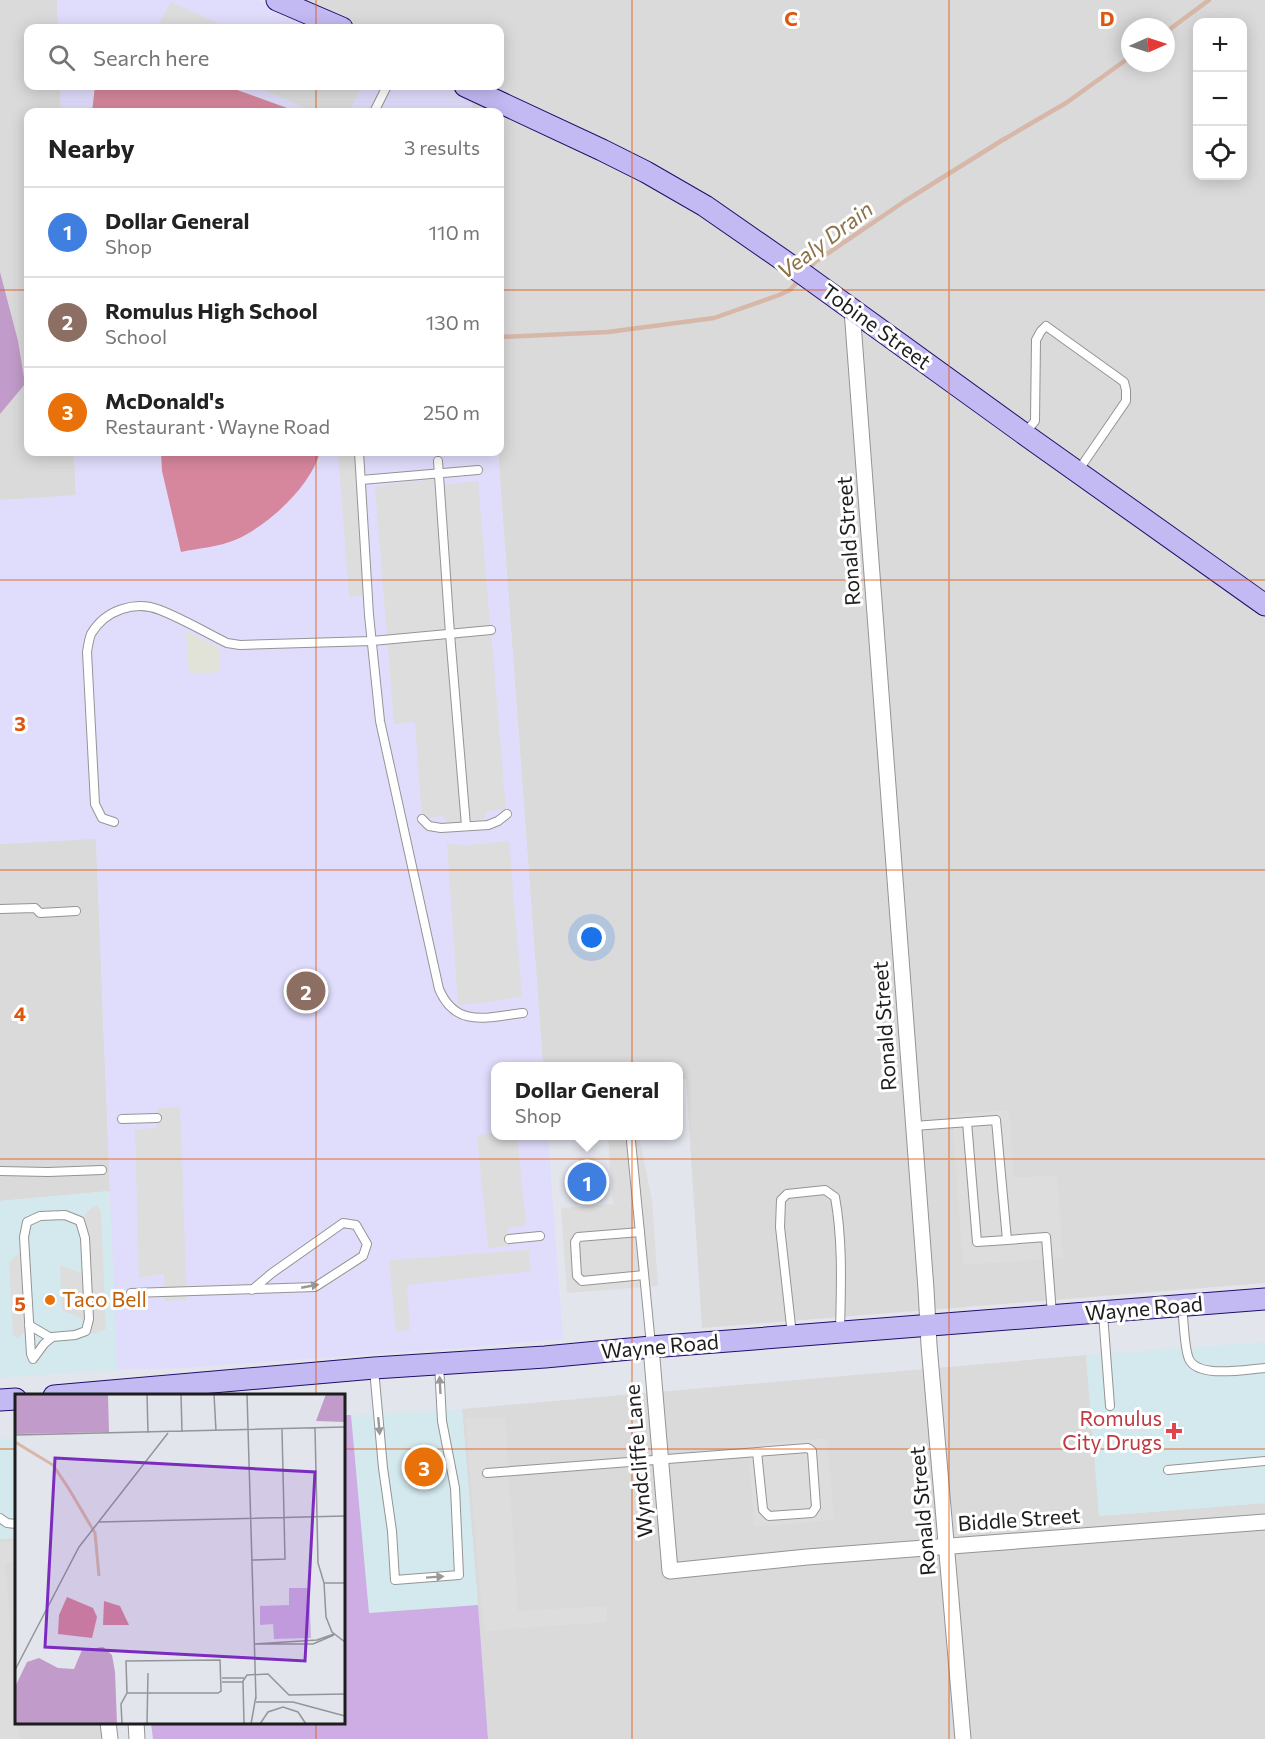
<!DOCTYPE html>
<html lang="en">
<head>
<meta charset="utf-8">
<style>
  body { margin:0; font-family:Commissioner,sans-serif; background:#f2f2f2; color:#222 }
  .controls { position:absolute; right:18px; top:18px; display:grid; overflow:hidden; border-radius:12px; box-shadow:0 3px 15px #0003 }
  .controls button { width:54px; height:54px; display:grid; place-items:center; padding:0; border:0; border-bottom:2px solid #e0e0e0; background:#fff; color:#222; font:30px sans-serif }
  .compass { position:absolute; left:1121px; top:18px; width:54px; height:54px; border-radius:50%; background:#fff; box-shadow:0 3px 15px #0003; rotate:87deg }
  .you { position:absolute; left:592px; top:938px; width:21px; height:21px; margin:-15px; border:4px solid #fff; border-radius:50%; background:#1a73e8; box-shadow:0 0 0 9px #1a73e833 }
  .badge { display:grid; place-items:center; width:39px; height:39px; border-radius:50%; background:#0f766e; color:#fff; font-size:20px; font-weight:700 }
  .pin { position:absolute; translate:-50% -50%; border:3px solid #fff; box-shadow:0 2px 6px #0006 }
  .popup { position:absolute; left:491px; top:1062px; width:192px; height:78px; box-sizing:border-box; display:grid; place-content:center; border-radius:12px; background:#fff; filter:drop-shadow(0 2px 4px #0005); font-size:20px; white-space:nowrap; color:#767676 }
  .popup b { font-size:22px; color:#222 }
  .popup::after { content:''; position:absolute; left:50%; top:100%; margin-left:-12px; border:12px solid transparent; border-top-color:#fff }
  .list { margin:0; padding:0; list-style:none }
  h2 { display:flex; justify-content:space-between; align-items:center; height:78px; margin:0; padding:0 24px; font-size:26px }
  h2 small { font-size:20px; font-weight:400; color:#767676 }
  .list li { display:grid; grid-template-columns:39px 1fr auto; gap:18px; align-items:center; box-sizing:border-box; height:90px; padding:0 24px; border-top:2px solid #e0e0e0 }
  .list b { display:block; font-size:22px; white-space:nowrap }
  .list p { margin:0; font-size:20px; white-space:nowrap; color:#767676 }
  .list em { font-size:20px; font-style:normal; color:#767676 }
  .icon { flex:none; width:33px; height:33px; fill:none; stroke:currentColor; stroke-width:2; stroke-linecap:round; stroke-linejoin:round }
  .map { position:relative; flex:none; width:1265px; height:1739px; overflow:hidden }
  .search { position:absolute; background:#fff; box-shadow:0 3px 15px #0003; left:24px; top:24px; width:480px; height:66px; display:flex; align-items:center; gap:15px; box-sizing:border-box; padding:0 21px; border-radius:12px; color:#767676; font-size:22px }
  .panel { position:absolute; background:#fff; box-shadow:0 3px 15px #0003; left:24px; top:108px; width:480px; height:348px; border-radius:12px }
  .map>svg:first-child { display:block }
</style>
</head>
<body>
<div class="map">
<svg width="1265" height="1739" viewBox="0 0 1265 1739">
  <rect width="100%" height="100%" fill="#e3e5ed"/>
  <g fill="#dadadb" fill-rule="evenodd">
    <path d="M 0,0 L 57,0 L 58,28 L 28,28 L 28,86 L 60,86 L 61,112 L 28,112 L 28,452 L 74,452 L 76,496 L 0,500 Z"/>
    <path d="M 299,0 L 1265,0 L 1265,1283 L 702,1328 L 686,1079 L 679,1079 L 678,1066 L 543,1066 L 498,452 L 500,452 L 500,112 L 473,112 L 471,97 L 478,86 L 500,86 L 500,28 L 362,28 ZM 1198,22 L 1242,22 L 1242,176 L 1198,176 ZM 1130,27 L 1166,27 L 1166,63 L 1130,63 Z"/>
    <path d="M 96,838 L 110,1191 L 0,1201 L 0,844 Z"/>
    <path d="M 1086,1355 L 1100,1516 L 1265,1503 L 1265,1739 L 488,1739 L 462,1409 Z"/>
    <path d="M 16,1538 L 16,1722 L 104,1723 L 105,1739 L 0,1739 L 0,1539 Z"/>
  </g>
  <g fill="#d3e9ed">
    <path d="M 110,1191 L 117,1370 L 0,1378 L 0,1201 Z"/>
    <path d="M 1265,1342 L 1265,1503 L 1099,1516 L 1086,1355 Z"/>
    <path d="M 462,1409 L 478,1605 L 369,1613 L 351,1415 Z"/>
    <path d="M 16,1438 L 16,1538 L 0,1539 L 0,1439 Z"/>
  </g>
  <g fill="#e0ddfc">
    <path d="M 57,0 L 259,0 L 322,28 L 58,28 Z"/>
    <path d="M 60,86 L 446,86 L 471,97 L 473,112 L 61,112 Z"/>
    <path d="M 74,452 L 498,452 L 543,1066 L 496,1066 L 496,1136 L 548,1136 L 563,1339 L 461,1348 L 182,1368 L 117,1370 L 96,839 L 0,844 L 0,500 L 76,495 Z"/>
  </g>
  <path fill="#ceade4" d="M 344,1415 L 351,1415 L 369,1613 L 478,1605 L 488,1739 L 153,1739 L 151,1723 L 344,1722 Z"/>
  <path fill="#c19bc9" d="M 0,272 L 18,341 L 25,384 L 0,414 Z"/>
  <g fill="#d6879d">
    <path d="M 95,86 L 226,86 L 298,112 L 92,112 Z"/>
    <path d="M 161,452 L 320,452 C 311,486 268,526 235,540 C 219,547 199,548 181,552 L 162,471 Z"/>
  </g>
  <g fill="#ddd">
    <path d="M 171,2 L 229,28 L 156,28 Z"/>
    <path d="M 254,86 L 353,86 L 360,88 L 350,112 L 315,112 Z"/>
    <path d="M 338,452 L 359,452 L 367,594 L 349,597 Z"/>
    <path d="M 438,479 L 439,485 L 478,481 L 506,809 L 485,812 L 485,819 L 445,823 L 444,816 L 422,819 L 415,722 L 394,724 L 375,487 L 398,483 Z"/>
    <path d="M 509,841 L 522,997 L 481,1003 L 458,1005 L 447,844 L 469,845 Z"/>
    <path d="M 180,1107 L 187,1300 L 165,1301 L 164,1274 L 139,1278 L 135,1129 L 157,1128 L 157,1108 Z"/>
    <path d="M 1009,1110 L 1014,1178 L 1057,1175 L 1063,1258 L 963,1265 L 952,1114 Z"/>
    <path d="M 495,1133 L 496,1136 L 517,1136 L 526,1226 L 508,1228 L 510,1246 L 488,1248 L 477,1135 Z"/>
    <path d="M 608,1136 L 639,1136 L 652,1200 L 658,1286 L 567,1293 L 561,1208 L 613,1204 Z"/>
    <path d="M 97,1205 L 101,1212 L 106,1329 L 93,1334 L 88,1322 L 62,1310 L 60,1265 L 86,1275 L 80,1221 L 90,1209 Z"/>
    <path d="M 25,1249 L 29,1328 L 17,1339 L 13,1335 L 9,1262 Z"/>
    <path d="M 529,1250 L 531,1271 L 407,1285 L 410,1330 L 396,1331 L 389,1260 Z"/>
    <path d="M 465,1418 L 505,1418 L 518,1611 L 607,1606 L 607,1622 L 484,1631 Z"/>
    <path d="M 827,1438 L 834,1520 L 754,1527 L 748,1445 Z"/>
    <path d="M 16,1540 L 16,1562 L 5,1563 L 19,1739 L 0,1739 L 0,1542 Z"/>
  </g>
  <path fill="#e1e3d8" d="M 186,631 L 219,648 L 220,672 L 189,674 Z"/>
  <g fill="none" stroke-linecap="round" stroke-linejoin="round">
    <g stroke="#d7b7a7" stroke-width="4.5">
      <path d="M 1166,32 L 1209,0"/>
      <path d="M 807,271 L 815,262 L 905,201 L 1001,141 L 1066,103 L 1130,57"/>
      <path d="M 500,337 L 608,332 L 714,318 L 779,295 L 790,290 L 800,279"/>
    </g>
    <g stroke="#949494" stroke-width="10">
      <g id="lane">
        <path d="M 374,112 L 387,86"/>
        <path d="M 1026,432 L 1035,421 L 1036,340 L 1041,331 L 1046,326 L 1124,382 L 1126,390 L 1126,401 L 1078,471"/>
        <path d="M 359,452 L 369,615 L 380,721 L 439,989 C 456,1029 488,1017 523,1013"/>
        <path d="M 438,461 L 450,634 L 466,826"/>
        <path d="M 361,480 L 478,470"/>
        <path d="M 422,819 L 429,826 L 441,828 L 488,825 L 498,821 L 507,814"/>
        <path d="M 114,822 L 102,818 L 95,804 L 87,652 C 88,646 89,639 91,634 C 105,610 135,600 160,610 C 183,619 205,632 227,643 L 240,645 L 372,641 L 491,630"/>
        <path d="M 0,909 L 35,908 L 40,913 L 76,911"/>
        <path d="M 122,1119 L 157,1118"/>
        <path d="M 967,1122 L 977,1242 L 1007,1240"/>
        <path d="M 914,1126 L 996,1120 L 1007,1240 L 1046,1237 L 1052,1314"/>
        <path d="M 631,1141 L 651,1345"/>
        <path d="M 0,1171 L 48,1172 L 102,1170"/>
        <path d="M 65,1215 L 80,1221 L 85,1238 L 89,1319 L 86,1331 L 75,1335 L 52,1337 L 44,1344 L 33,1359 L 31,1354 L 24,1237 L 27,1222 L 40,1216 Z"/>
        <path d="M 640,1232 L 578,1237 L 575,1242 L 577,1276 L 582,1281 L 644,1275"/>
        <path d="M 509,1239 L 540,1236"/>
        <path d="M 131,1293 L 315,1287 L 363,1256 L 367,1244 L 356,1225 L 343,1223 L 272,1273 L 252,1290"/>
        <path d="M 1182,1307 C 1184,1320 1184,1348 1189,1359 C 1198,1379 1247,1369 1265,1368"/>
        <path d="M 1103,1314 L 1110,1406"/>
        <path d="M 29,1325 L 51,1338"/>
        <path d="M 792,1335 L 780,1227 L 781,1200 L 787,1194 L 825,1190 L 835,1197 C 843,1241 841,1287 840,1331"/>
        <path d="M 374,1369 L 383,1468 L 392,1531 L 395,1580 L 459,1575 L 455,1488 L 442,1421 L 439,1364"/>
        <path d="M 1168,1470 L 1265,1461"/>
        <path d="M 487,1473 L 808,1448 L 812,1451 L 816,1507 L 812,1513 L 769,1516 L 763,1510 L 757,1452"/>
        <path d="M 0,1518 L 7,1523 L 16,1524"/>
      </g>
    </g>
    <g stroke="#949494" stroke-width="17">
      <g id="street">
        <path d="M 852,310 L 926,1289 L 929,1345 L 963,1739"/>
        <path d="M 651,1347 L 670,1571 L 807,1557 L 1265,1522"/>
        <path d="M 108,1722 L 110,1739"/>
        <path d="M 136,1722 L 137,1739"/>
      </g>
    </g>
    <g stroke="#210d6a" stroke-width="23">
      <g id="secondary">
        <path d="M 277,0 L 342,28"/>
        <path d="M 465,86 L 602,150 L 646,172 L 705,206 L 803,274 L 1034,441 L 1265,605"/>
        <path d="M 54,1396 L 374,1368 L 545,1357 L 651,1347 L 1265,1299"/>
        <path d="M 0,1400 L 16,1399"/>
      </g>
    </g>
    <use href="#lane" stroke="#fff" stroke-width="8"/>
    <use href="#street" stroke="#fff" stroke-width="15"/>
    <use href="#secondary" stroke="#c3baf4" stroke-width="21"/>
  </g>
  <defs><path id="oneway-solid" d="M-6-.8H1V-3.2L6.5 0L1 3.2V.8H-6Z" transform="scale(1.5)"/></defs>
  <g fill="#999">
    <use href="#oneway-solid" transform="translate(310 1286) rotate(-11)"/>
    <use href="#oneway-solid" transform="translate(440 1385) rotate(-93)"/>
    <use href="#oneway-solid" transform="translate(379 1426) rotate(85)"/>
    <use href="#oneway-solid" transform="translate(435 1577) rotate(-4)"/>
  </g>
  <path fill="none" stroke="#de560d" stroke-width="1.5" stroke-opacity="0.55" d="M 316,0 L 316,28M 632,0 L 632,1739M 949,0 L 949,1739M 316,86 L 316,112M 0,290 L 28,290M 500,290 L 1265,290M 316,452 L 316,1396M 0,580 L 1265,580M 0,870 L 1265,870M 0,1159 L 1265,1159M 0,1449 L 16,1449M 344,1449 L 1265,1449M 316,1722 L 316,1739"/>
  <circle fill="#e8710a" stroke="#fff" stroke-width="2" cx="50" cy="1300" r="6"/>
  <path fill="#e0444e" stroke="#fff" stroke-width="2" d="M1171 1422h6v6h6v6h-6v6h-6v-6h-6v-6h6z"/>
  <g text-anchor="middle" stroke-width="6" stroke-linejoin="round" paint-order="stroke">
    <g font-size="21" fill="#1d1d1d" stroke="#fff">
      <text transform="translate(876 327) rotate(36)" y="7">Tobine Street</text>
      <text transform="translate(849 541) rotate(-94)" y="7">Ronald Street</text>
      <text transform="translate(885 1026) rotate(-94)" y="7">Ronald Street</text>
      <text transform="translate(1144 1309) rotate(-5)" y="7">Wayne Road</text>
      <text transform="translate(660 1347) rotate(-5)" y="7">Wayne Road</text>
      <text transform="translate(639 1461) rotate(-95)" y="7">Wyndcliffe Lane</text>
      <text transform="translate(923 1511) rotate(-95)" y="7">Ronald Street</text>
      <text transform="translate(1019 1520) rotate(-4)" y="7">Biddle Street</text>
    </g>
    <g font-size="21" fill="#c56008" stroke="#fff" text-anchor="start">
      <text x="62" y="1307">Taco Bell</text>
    </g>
    <g font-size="21" fill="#be3a42" stroke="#fff" text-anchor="end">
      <text x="1162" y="1426">Romulus<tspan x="1162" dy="24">City Drugs</tspan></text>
    </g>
    <g font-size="22" font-style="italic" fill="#8e7247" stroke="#fff">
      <text transform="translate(825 240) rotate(-37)" y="8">Vealy Drain</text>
    </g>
  </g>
  <g transform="translate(15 1394)">
    <rect width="330" height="330" fill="#e3e5ed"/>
    <path d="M 274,194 L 294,194 L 296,244 L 259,245 L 258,230 L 245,231 L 245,212 L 274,211 Z" fill="#ceade4"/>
    <path d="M 0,0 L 93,0 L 94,38 L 0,40 ZM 311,0 L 330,0 L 330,28 L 301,27 ZM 88,253 L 97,261 L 100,278 L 102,330 L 0,330 L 0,293 L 12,268 L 24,264 L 43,274 L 59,275 L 67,256 Z" fill="#c19bc9"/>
    <path d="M 52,203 L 78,214 L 82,223 L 77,244 L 43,240 L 44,221 ZM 89,207 L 105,212 L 114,231 L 88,231 Z" fill="#d6879d"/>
    <path fill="none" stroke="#d7b7a7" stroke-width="3" d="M 0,48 L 38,71 L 54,95 L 80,139 L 84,182"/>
    <path fill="none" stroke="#94959a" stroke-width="1.5" d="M 132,0 L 133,39M 166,0 L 167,38M 199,0 L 201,37M 232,0 L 241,305M 300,34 L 303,169 L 309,189 L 311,223 L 317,238 L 330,248M 0,41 L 330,33M 84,128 L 330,122M 237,166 L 270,165 L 267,35M 309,189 L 330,189M 239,250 L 298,250 L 319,241M 239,250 L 302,246 L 319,240M 0,276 L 64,153 L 153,39M 207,284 L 229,284M 207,288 L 228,288M 241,308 L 278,308 L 330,322M 107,330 L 106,310 L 112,299 L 111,267 L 205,266 L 206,297 L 203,299 L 112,299M 132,330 L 133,279M 229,330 L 228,287 L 232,281 L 253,280 L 274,301 L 330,300M 236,330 L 241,302M 245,330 L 253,318 L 268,313 L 283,318 L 291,330"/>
    <path fill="#7b2cbf" fill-opacity="0.15" stroke="#7b2cbf" stroke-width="3" d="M 40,64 L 300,78 L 290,267 L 30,253 Z"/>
    <rect width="330" height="330" fill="none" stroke="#1d1d1d" stroke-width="3"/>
  </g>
  <g font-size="20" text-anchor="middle" font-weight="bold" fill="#de560d" stroke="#fff" stroke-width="6" stroke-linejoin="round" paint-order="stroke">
    <text x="791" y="26">C</text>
    <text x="1107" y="26">D</text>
    <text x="20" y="731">3</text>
    <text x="20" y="1021">4</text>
    <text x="20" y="1311">5</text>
  </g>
</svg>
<div class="controls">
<button>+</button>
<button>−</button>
<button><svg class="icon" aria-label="locate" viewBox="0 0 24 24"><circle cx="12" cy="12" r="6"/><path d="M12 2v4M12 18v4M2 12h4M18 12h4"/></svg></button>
</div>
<svg class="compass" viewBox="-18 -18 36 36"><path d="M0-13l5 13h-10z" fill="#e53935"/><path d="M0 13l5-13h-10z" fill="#767676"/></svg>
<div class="you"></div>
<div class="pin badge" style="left:587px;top:1182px;background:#3f7fe0">1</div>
<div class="popup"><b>Dollar General</b>Shop</div>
<div class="pin badge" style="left:306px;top:991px;background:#8d6e63">2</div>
<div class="pin badge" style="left:424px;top:1467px;background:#e8710a">3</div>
<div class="search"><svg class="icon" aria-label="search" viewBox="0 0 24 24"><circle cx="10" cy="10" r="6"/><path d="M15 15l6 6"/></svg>Search here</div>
<section class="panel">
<h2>Nearby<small>3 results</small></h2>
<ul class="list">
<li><span class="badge" style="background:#3f7fe0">1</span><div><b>Dollar General</b><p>Shop</p></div><em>110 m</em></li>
<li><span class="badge" style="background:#8d6e63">2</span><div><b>Romulus High School</b><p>School</p></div><em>130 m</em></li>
<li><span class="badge" style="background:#e8710a">3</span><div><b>McDonald's</b><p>Restaurant · Wayne Road</p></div><em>250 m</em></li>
</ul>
</section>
</div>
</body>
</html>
